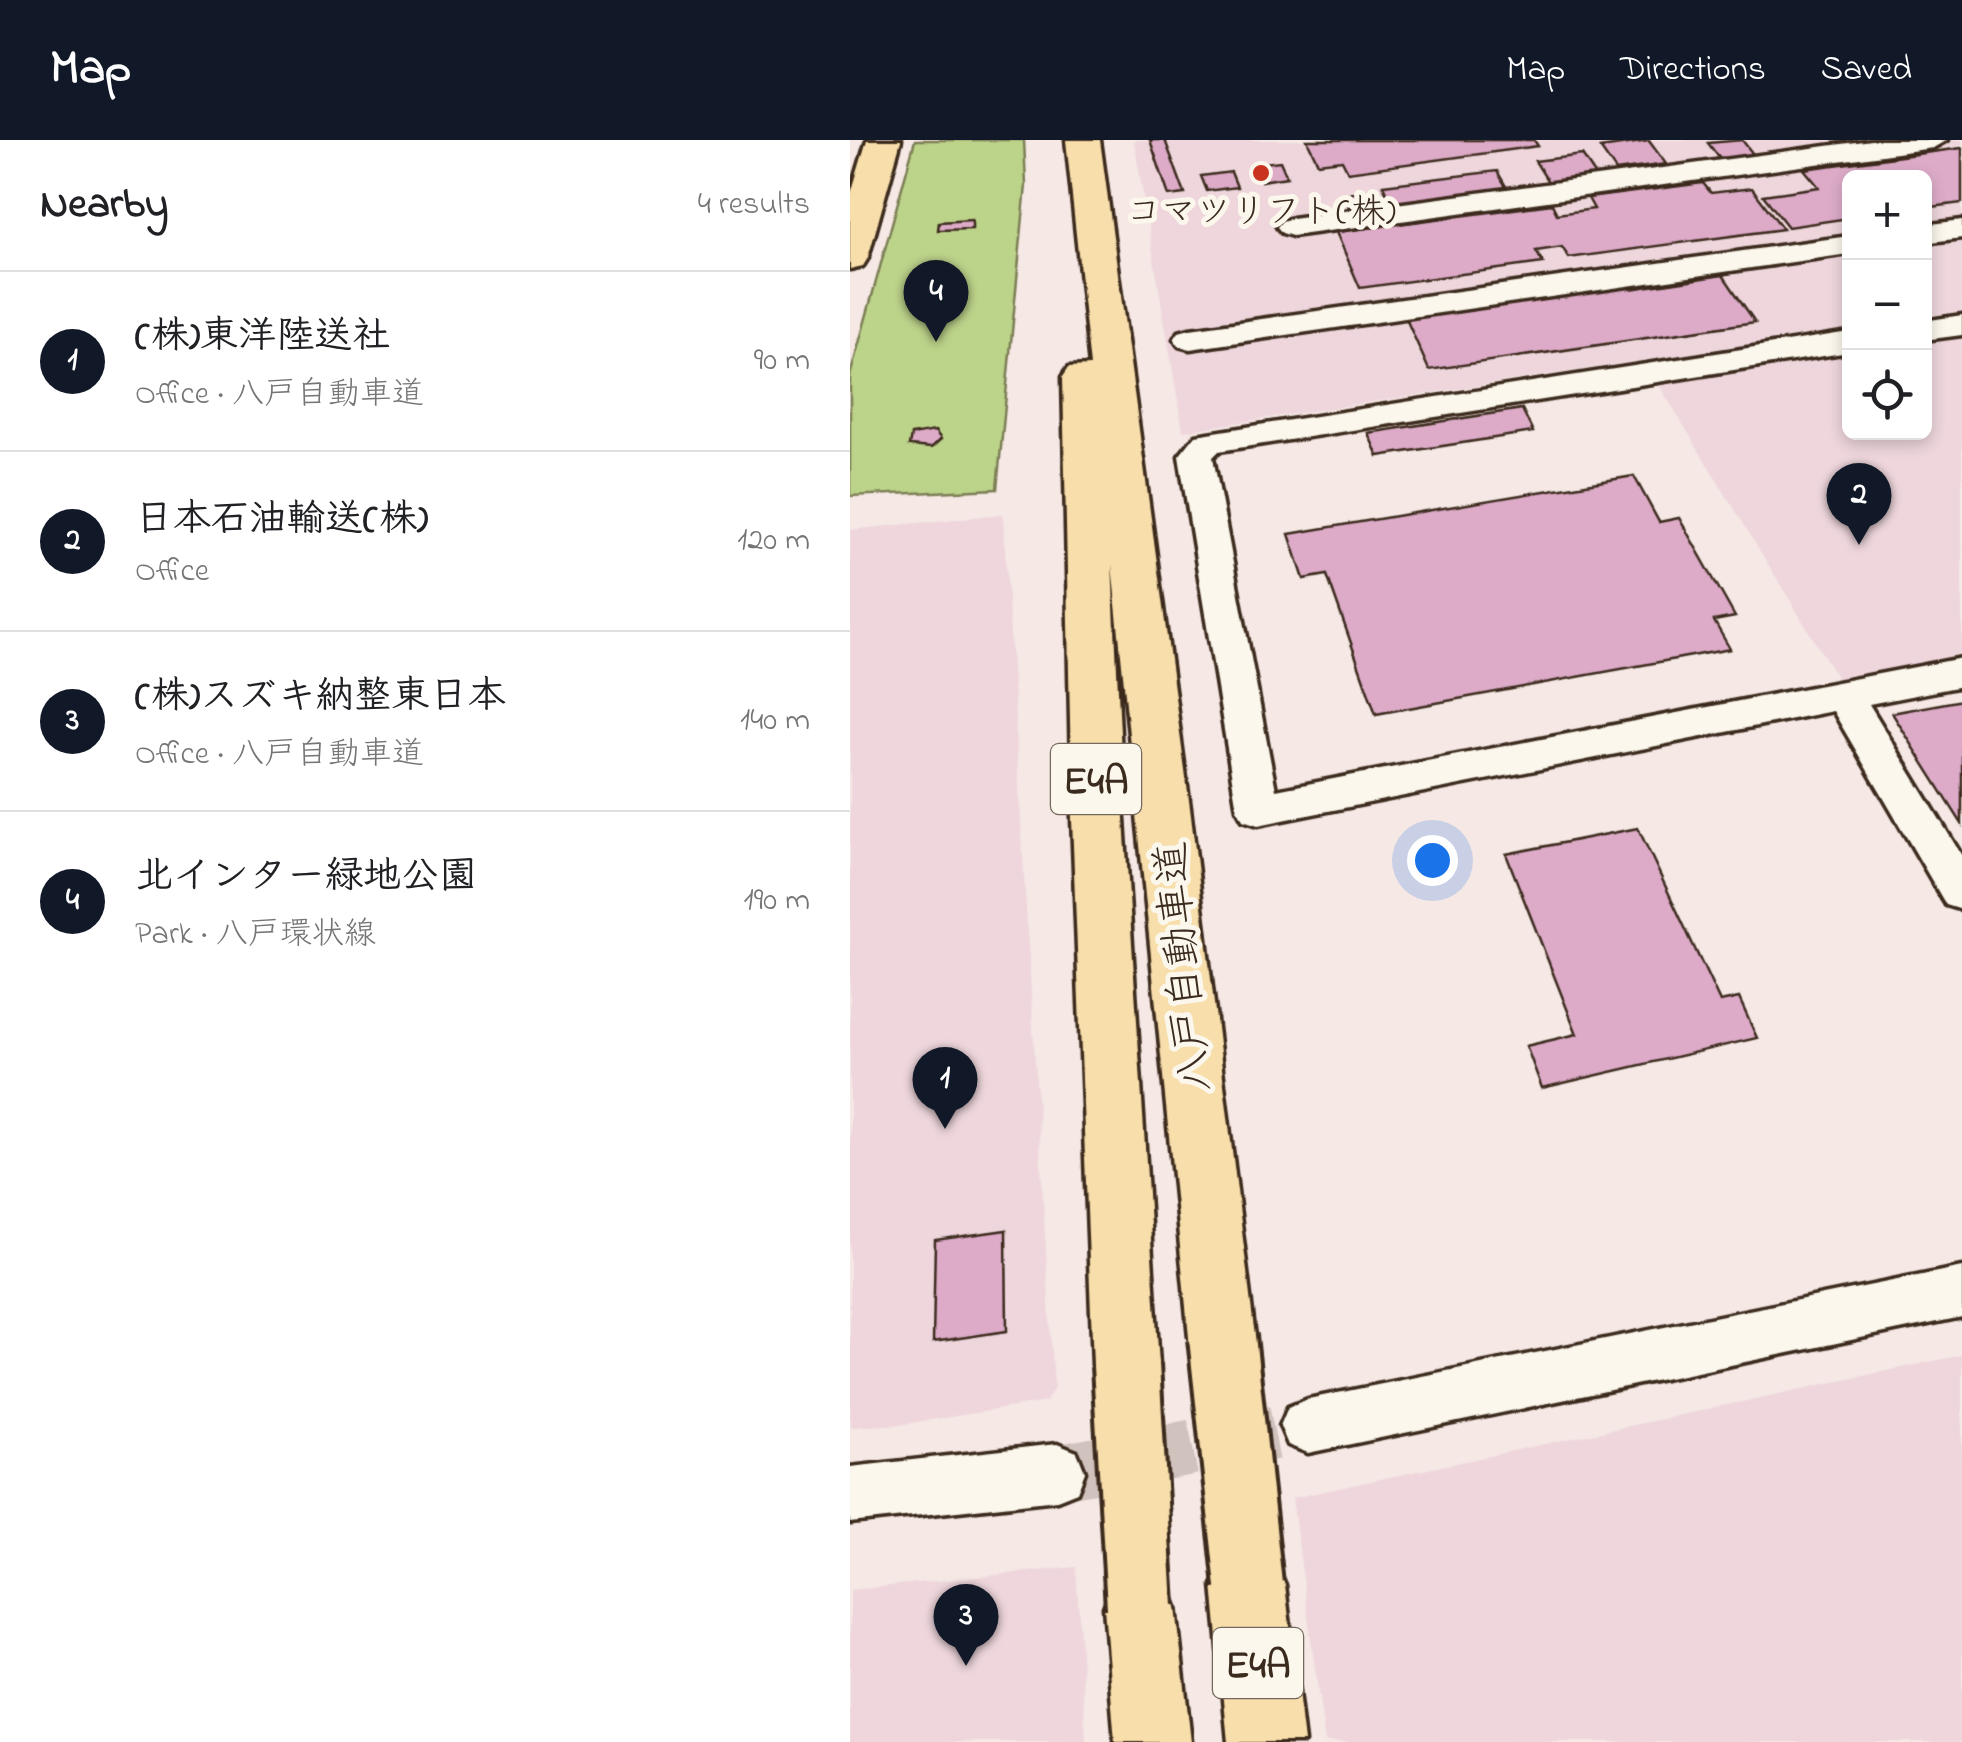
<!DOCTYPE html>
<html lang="en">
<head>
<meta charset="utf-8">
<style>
  body { margin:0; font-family:"Indie Flower","Klee One",sans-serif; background:#f2f2f2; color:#202124 }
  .controls { position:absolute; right:30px; top:30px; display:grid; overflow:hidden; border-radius:15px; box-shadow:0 5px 15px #0003 }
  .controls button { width:90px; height:90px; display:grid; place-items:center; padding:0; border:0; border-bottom:2px solid #e0e0e0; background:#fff; color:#202124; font:50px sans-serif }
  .you { position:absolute; left:582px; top:720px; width:35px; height:35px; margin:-25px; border:8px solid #fff; border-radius:50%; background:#1a73e8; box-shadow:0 0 0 15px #1a73e833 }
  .badge { display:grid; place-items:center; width:65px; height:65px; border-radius:50%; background:#111827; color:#fff; font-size:32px; font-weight:700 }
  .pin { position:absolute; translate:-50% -82px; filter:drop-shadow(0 2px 5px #0008) }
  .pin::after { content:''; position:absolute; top:52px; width:35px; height:30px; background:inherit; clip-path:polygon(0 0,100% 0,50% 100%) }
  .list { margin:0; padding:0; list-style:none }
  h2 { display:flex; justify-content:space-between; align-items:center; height:130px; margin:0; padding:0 40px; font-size:42px }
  h2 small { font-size:32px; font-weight:400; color:#757577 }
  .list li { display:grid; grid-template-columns:65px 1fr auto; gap:30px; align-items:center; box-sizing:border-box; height:180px; padding:0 40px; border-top:2px solid #e0e0e0 }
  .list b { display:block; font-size:38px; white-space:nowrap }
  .list p { margin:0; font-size:32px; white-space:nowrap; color:#757577 }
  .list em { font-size:32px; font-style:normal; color:#757577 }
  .icon { flex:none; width:55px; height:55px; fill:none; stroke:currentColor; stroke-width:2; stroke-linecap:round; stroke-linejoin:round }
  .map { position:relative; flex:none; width:1112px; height:1602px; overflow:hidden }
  header { display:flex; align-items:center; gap:60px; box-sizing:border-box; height:140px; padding:0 50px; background:#111827; color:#fff }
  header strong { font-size:48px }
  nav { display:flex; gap:55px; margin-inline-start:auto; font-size:35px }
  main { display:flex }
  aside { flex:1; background:#fff }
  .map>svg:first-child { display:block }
</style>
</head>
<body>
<header>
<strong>Map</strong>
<nav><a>Map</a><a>Directions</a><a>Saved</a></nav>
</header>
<main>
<aside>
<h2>Nearby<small>4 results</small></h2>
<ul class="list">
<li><span class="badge">1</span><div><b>(株)東洋陸送社</b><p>Office · 八戸自動車道</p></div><em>90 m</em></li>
<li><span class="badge">2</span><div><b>日本石油輸送(株)</b><p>Office</p></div><em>120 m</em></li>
<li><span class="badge">3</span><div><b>(株)スズキ納整東日本</b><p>Office · 八戸自動車道</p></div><em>140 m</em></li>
<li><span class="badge">4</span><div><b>北インター緑地公園</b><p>Park · 八戸環状線</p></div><em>190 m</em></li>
</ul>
</aside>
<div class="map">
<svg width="1112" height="1602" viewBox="0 0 1112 1602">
  <rect width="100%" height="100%" fill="#f5e8e5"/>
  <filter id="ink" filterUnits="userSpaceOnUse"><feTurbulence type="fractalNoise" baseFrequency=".01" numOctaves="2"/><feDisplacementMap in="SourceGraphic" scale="20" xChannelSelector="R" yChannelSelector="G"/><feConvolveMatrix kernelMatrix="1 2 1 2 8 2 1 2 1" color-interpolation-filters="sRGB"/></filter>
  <g filter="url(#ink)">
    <g fill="#eed6dc">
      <path d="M 284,0 L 1112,0 L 1112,172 L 1075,177 L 1074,38 L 999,38 L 999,189 L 333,291 Z"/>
      <path d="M 1112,193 L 1112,518 L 989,541 L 806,240 L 999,210 L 999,292 L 1074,292 L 1075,199 Z"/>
      <path d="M 153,374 L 204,1248 L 196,1262 L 54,1284 L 0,1287 L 0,390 Z"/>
      <path d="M 1112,1215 L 1112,1602 L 475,1602 L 442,1358 Z"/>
      <path d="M 226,1427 L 236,1602 L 0,1602 L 0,1450 Z"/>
    </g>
    <path fill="#bcd38a" stroke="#7c7e54" stroke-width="2.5" d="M 65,0 L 174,0 L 176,45 L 147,349 L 0,356 L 0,236 Z"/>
    <g fill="#ddabc8" stroke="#3b2a1e" stroke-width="2.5">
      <path d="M 300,0 L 315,0 L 335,54 L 319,56 Z"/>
      <path d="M 457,0 L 684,0 L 688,6 L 498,32 L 492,20 L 468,23 Z"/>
      <path d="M 892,0 L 903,14 L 870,19 L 858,3 Z"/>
      <path d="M 799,1 L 816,24 L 766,31 L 750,8 Z"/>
      <path d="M 1112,8 L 1112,63 L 1074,68 L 1074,38 L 999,38 L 999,78 L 938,87 L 913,55 L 969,47 L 954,29 Z"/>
      <path d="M 732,15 L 748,39 L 700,45 L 685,21 Z"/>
      <path d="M 430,21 L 437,37 L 411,41 L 404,24 Z"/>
      <path d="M 647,31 L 658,50 L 542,65 L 533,45 Z"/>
      <path d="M 381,32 L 387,47 L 357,51 L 351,36 Z"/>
      <path d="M 853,43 L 861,53 L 902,48 L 933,89 L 719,118 L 712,107 L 686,111 L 693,123 L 510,148 L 486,92 L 702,64 L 707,74 L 744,69 L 738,58 Z"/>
      <path d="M 519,51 L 527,68 L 501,71 L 493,54 Z"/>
      <path d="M 122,80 L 122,89 L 88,90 L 89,82 Z"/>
      <path d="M 873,135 L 905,182 L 579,230 L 553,172 L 776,141 L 781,149 Z"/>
      <path d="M 672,269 L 683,292 L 528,316 L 518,293 Z"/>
      <path d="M 85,291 L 91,299 L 81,308 L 59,306 L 61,295 Z"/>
      <path d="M 784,336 L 809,382 L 829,378 L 885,477 L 864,481 L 880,509 L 526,574 L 477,435 L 454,439 L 439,394 Z"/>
      <path d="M 1112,560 L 1112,684 L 1042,573 Z"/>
      <path d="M 788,688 L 870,862 L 889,858 L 907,898 L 692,948 L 676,906 L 727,894 L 656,714 Z"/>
      <path d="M 156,1090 L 157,1191 L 83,1202 L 85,1100 Z"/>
    </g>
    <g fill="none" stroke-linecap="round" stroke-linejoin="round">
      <path stroke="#d0c2bd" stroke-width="55" stroke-dasharray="55 28" stroke-linecap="butt" d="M 207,1332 L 458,1286"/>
      <g stroke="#3b2a1e" stroke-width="7">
        <g id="minor">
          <path d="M 1021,0 L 1097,0 L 1083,8 L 442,96 L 432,93 L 427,87 L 432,81 L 442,78 Z"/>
          <path d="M 1112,80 L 1112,98 L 1074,103 L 1074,85 Z"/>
          <path d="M 999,96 L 999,114 L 340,209 L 329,206 L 324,199 L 329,192 L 340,189 Z"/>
          <path d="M 1112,175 L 1112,195 L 1074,200 L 1074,181 Z"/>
          <path d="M 999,192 L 999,212 L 369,311 L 363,317 L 426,650 L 1112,518 L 1112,546 L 1019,564 L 1112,716 L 1112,770 L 1096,765 L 983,571 L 408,685 L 393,680 L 387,669 L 329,316 L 346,295 Z"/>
          <path d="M 1112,1127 L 1112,1177 L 458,1313 L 438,1305 L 430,1286 L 438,1267 L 458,1259 Z"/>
          <path d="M 207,1304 L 227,1312 L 235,1332 L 227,1352 L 207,1360 L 0,1383 L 0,1327 Z"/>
        </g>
      </g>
      <g stroke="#3b2a1e" stroke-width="7">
        <path id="major" d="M 17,0 L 51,0 L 18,118 L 13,126 L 0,129 L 0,57 Z"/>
      </g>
      <g stroke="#3b2a1e" stroke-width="7">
        <g id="highway">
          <path d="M 216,0 L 250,0 L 340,668 L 405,1197 L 395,1219 L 372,1228 L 349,1219 L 339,1197 L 262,424 L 274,679 L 309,1225 L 299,1247 L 276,1257 L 253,1247 L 243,1225 L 222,679 L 213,236 L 219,227 L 240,226 Z"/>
          <path d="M 399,1409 L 424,1420 L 435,1445 L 454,1602 L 378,1602 L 363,1445 L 374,1420 Z"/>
          <path d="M 290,1431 L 316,1441 L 326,1467 L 341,1602 L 265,1602 L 254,1467 L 264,1441 Z"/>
        </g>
      </g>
      <use href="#minor" fill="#fbf7ec" fill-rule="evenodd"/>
      <use href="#major" fill="#f8deab" fill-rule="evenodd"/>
      <use href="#highway" fill="#f8deab" fill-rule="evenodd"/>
      <g stroke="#3b2a1e" stroke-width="74" stroke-linecap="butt">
        <g id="highway-bridge">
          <path d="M 372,1197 L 399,1445"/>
          <path d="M 276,1225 L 290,1467"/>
        </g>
      </g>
      <use href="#highway-bridge" stroke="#f8deab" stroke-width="66"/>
    </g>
  </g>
  <circle fill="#c8321e" stroke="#fbf7ec" stroke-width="4" cx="411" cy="33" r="10"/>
  <g text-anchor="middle" stroke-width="10" stroke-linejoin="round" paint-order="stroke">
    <g font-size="35" fill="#3b2a1e" stroke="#fbf7ec">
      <text x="411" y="82">コマツリフト(株)</text>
    </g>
    <g fill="#fbf7ec" stroke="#75685c" stroke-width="2.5">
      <rect x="201" y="604" width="90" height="70" rx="8"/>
      <rect x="363" y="1488" width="90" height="70" rx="8"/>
    </g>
    <g font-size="40" font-weight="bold" fill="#3b2a1e">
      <text x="246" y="653">E4A</text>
      <text x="408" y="1537">E4A</text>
    </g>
    <g font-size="42" fill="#3b2a1e" stroke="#fbf7ec">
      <text transform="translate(331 827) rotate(-96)" y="15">八戸自動車道</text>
    </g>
  </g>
</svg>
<div class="controls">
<button>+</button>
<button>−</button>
<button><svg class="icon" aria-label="locate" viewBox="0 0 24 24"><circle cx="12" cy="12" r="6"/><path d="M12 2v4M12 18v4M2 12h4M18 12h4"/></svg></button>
</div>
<div class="you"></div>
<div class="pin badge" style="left:95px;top:989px">1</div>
<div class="pin badge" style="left:1009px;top:405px">2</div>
<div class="pin badge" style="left:116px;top:1526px">3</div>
<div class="pin badge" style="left:86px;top:202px">4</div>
</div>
</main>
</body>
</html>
